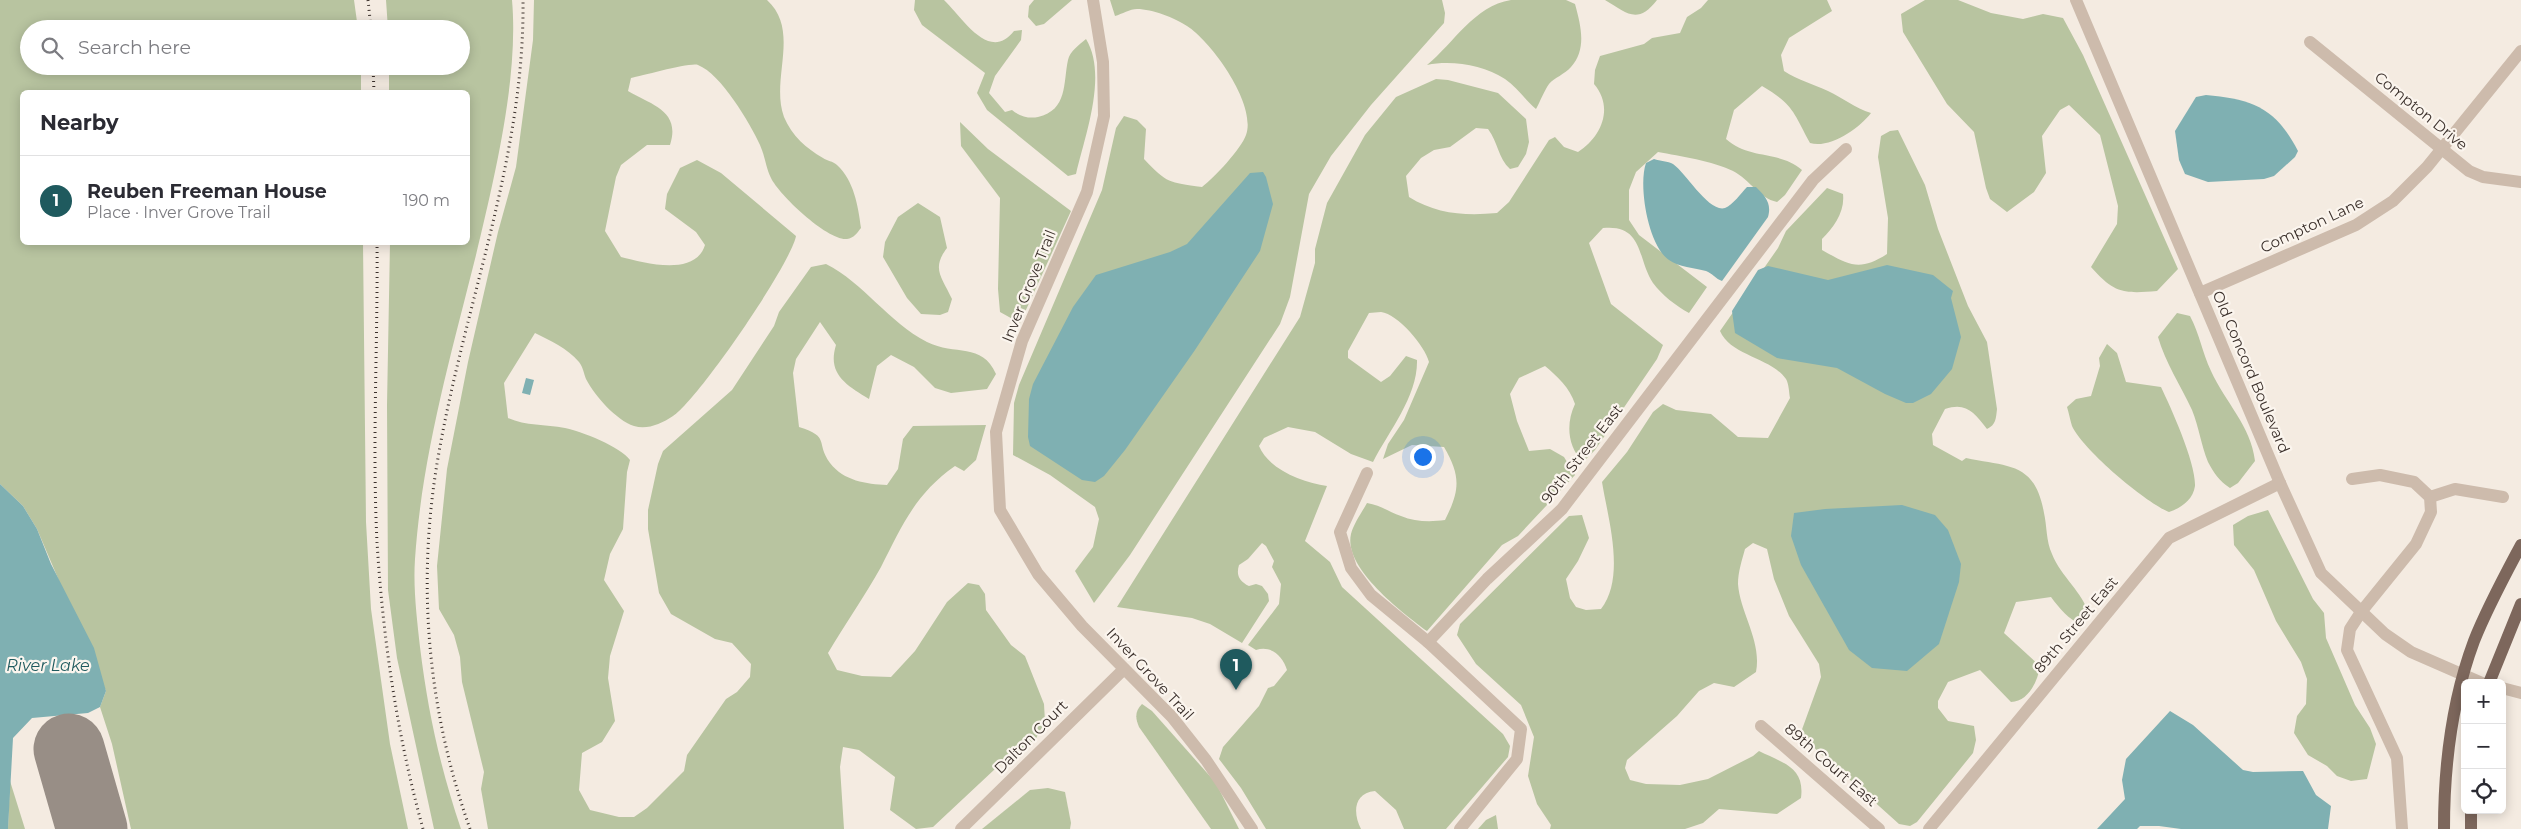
<!DOCTYPE html>
<html lang="en">
<head>
<meta charset="utf-8">
<style>
  body { margin:0; font-family:Montserrat,sans-serif; background:#f2f2f3; color:#2b2b33 }
  .controls { position:absolute; right:15px; bottom:15px; display:grid; overflow:hidden; border-radius:8px; box-shadow:0 2px 12px #0003 }
  .controls button { width:45px; height:45px; display:grid; place-items:center; padding:0; border:0; border-bottom:1px solid #e1e1e2; background:#fff; color:#2b2b33; font:25px sans-serif }
  .you { position:absolute; left:1422px; top:456px; width:18px; height:18px; margin:-12px; border:4px solid #fff; border-radius:50%; background:#1a73e8; box-shadow:0 0 0 8px #1a73e833 }
  .badge { display:grid; place-items:center; width:32px; height:32px; border-radius:50%; background:#1f5a5e; color:#fff; font-size:16px; font-weight:700 }
  .pin { position:absolute; translate:-50% -41px; filter:drop-shadow(0 1px 2px #0008) }
  .pin::after { content:''; position:absolute; top:26px; width:18px; height:15px; background:inherit; clip-path:polygon(0 0,100% 0,50% 100%) }
  .list { margin:0; padding:0; list-style:none }
  h2 { display:flex; justify-content:space-between; align-items:center; height:65px; margin:0; padding:0 20px; font-size:21px }
  h2 small { font-size:16px; font-weight:400; color:#7c7c81 }
  .list li { display:grid; grid-template-columns:32px 1fr auto; gap:15px; align-items:center; box-sizing:border-box; height:90px; padding:0 20px; border-top:1px solid #e1e1e2 }
  .list b { display:block; font-size:19px; white-space:nowrap }
  .list p { margin:0; font-size:16px; white-space:nowrap; color:#7c7c81 }
  .list em { font-size:16px; font-style:normal; color:#7c7c81 }
  .icon { flex:none; width:28px; height:28px; fill:none; stroke:currentColor; stroke-width:2; stroke-linecap:round; stroke-linejoin:round }
  .map { position:relative; flex:none; width:2521px; height:829px; overflow:hidden }
  .search { position:absolute; background:#fff; box-shadow:0 2px 12px #0003; left:20px; top:20px; width:450px; height:55px; display:flex; align-items:center; gap:12px; box-sizing:border-box; padding:0 18px; border-radius:28px; color:#7c7c81; font-size:19px }
  .panel { position:absolute; background:#fff; box-shadow:0 2px 12px #0003; left:20px; top:90px; width:450px; height:155px; border-radius:8px }
  .map>svg:first-child { display:block }
</style>
</head>
<body>
<div class="map">
<svg width="2521" height="829" viewBox="0 0 2521 829">
  <rect width="100%" height="100%" fill="#f4ebe1"/>
  <g fill="#b8c4a0">
    <path d="M 0,0 L 354,0 L 358,29 L 29,29 L 29,66 L 361,66 L 361,92 L 22,92 L 22,242 L 363,243 L 366,522 L 371,609 L 390,744 L 408,829 L 131,829 L 112,744 L 100,707 L 106,691 L 37,529 L 23,506 L 0,484 Z"/>
    <path d="M 386,0 L 512,0 C 519,78 494,179 476,255 C 451,355 422,455 415,559 C 413,588 417,619 420,647 C 428,712 440,767 461,829 L 434,829 L 397,658 L 388,590 L 387,405 L 390,243 L 468,242 L 468,92 L 389,92 L 389,66 L 461,66 L 461,29 L 388,29 Z"/>
    <path d="M 534,0 L 767,0 C 801,31 770,79 784,117 C 792,136 806,148 823,158 C 827,161 833,161 837,165 C 854,181 858,205 861,228 C 857,233 854,238 847,239 C 828,241 779,195 771,178 C 766,168 765,156 760,145 C 750,123 721,74 698,65 C 691,62 642,76 631,78 L 628,91 C 652,105 681,111 670,145 L 647,145 L 621,165 L 616,177 L 605,231 L 621,257 C 645,263 695,277 705,245 L 696,232 L 665,209 L 667,194 L 680,168 L 697,160 L 721,173 L 796,236 C 791,264 697,401 673,416 C 661,424 647,430 634,426 C 616,420 595,396 586,379 C 584,374 583,367 579,362 C 567,348 551,341 535,333 L 504,383 L 508,418 C 526,426 545,424 565,428 C 581,431 621,447 630,460 L 627,472 L 623,529 L 610,554 L 604,580 L 624,611 L 610,656 L 608,678 L 615,721 L 602,742 L 582,753 L 579,790 L 590,810 L 619,817 L 634,817 L 647,808 L 684,771 L 687,755 L 726,699 L 737,692 L 750,677 L 751,664 L 732,643 L 715,639 L 671,614 L 659,593 L 648,529 L 648,510 L 658,464 L 663,451 L 732,390 L 774,326 L 779,312 L 811,267 L 826,264 C 864,283 888,322 927,342 C 955,356 982,342 996,374 L 987,389 L 951,393 L 935,388 L 914,367 L 891,355 L 877,366 L 869,399 C 846,385 827,374 836,345 L 820,322 L 796,359 L 793,373 L 799,427 C 831,437 815,442 830,463 C 844,481 866,484 887,485 L 898,469 L 903,439 L 913,426 L 986,425 L 976,460 L 964,471 L 955,466 C 915,494 902,526 881,567 C 865,596 845,624 828,653 L 837,670 L 862,676 L 891,677 L 915,651 L 947,602 L 968,583 L 979,585 L 985,594 L 986,610 L 1011,645 L 1025,656 L 1044,704 L 1045,722 L 1035,740 L 995,769 L 933,827 L 916,829 L 890,810 L 895,777 L 859,750 L 843,747 L 840,767 L 844,829 L 488,829 L 481,789 L 484,772 L 462,682 L 460,657 L 454,635 L 439,609 L 437,566 L 447,469 L 468,362 L 498,232 L 516,167 L 533,40 Z"/>
    <path d="M 915,0 L 944,0 C 963,18 989,63 1014,31 L 1022,30 L 1021,40 L 995,76 L 989,93 L 1005,112 L 1012,110 C 1019,116 1029,119 1038,117 C 1068,110 1063,83 1068,60 C 1070,51 1079,45 1086,39 C 1108,75 1085,135 1076,174 L 1068,176 L 987,110 L 977,93 L 985,73 L 922,25 L 914,10 Z"/>
    <path d="M 1034,0 L 1072,0 L 1044,24 L 1036,26 L 1028,17 L 1029,6 Z"/>
    <path d="M 1110,0 L 1442,0 L 1445,13 L 1444,23 L 1371,105 L 1331,156 L 1309,194 L 1290,297 L 1280,324 L 1130,555 L 1094,603 L 1075,571 L 1093,547 L 1099,519 L 1095,507 L 1050,475 L 1013,455 L 1014,403 L 1019,385 L 1102,190 L 1116,128 L 1124,116 L 1137,120 L 1146,129 L 1144,159 C 1168,184 1168,182 1202,187 C 1214,178 1241,149 1246,135 C 1257,105 1212,42 1187,26 C 1175,18 1152,9 1137,9 C 1130,9 1122,14 1115,16 Z"/>
    <path d="M 1511,0 L 1566,0 L 1575,4 C 1581,26 1587,49 1571,67 C 1565,74 1554,78 1549,84 C 1544,91 1540,102 1536,109 C 1525,100 1517,87 1505,79 C 1483,65 1452,60 1427,65 C 1454,43 1474,6 1511,0 Z"/>
    <path d="M 1605,0 L 1657,0 C 1637,26 1626,12 1605,0 Z"/>
    <path d="M 1708,0 L 1827,0 L 1832,11 L 1789,38 L 1781,55 L 1784,71 C 1798,80 1813,84 1828,91 C 1843,98 1855,108 1871,113 C 1859,129 1829,149 1810,143 C 1793,112 1794,105 1762,86 L 1734,110 L 1726,139 C 1749,160 1779,150 1802,170 L 1785,195 L 1777,202 C 1759,198 1750,180 1733,171 C 1713,161 1680,156 1658,152 L 1636,172 L 1629,190 L 1629,220 L 1639,235 L 1707,287 L 1689,313 C 1676,306 1662,295 1653,283 C 1637,259 1644,224 1603,228 L 1589,243 L 1611,304 L 1663,345 L 1657,359 L 1595,450 L 1583,462 C 1567,446 1566,423 1575,404 C 1570,388 1557,376 1545,366 L 1519,378 L 1510,394 L 1517,421 L 1529,451 L 1550,449 L 1564,457 L 1575,475 L 1518,536 L 1502,545 L 1427,631 C 1403,613 1343,568 1351,534 C 1354,523 1362,512 1367,503 C 1380,505 1389,512 1401,516 C 1415,522 1431,522 1445,520 C 1460,490 1461,476 1444,447 L 1412,445 L 1383,459 L 1388,444 L 1404,420 L 1429,362 C 1425,346 1398,314 1381,312 C 1377,312 1373,313 1369,313 L 1348,351 L 1348,358 L 1381,382 L 1390,376 L 1406,356 L 1417,360 C 1418,396 1389,431 1373,462 L 1351,454 L 1315,432 L 1288,427 L 1264,438 L 1259,446 C 1269,470 1303,482 1327,486 L 1305,541 L 1330,562 L 1342,587 L 1503,734 L 1510,746 L 1508,757 L 1446,829 L 1404,829 L 1396,810 L 1375,791 C 1353,793 1353,814 1361,829 L 1266,829 L 1241,788 L 1219,759 L 1223,747 L 1259,706 L 1268,688 L 1274,686 L 1287,670 C 1283,656 1271,645 1256,650 L 1248,645 L 1279,604 L 1281,584 L 1272,567 L 1274,561 L 1266,546 L 1262,543 L 1248,559 L 1239,565 C 1236,575 1239,581 1249,586 L 1256,584 L 1262,586 L 1268,594 L 1269,601 L 1242,643 L 1210,624 L 1192,618 L 1117,607 L 1300,317 L 1315,263 L 1315,249 L 1327,203 L 1365,135 L 1396,97 L 1436,79 L 1448,80 L 1498,93 L 1526,119 L 1529,142 L 1526,154 L 1518,167 L 1510,169 C 1498,158 1498,142 1488,129 L 1476,128 L 1450,147 L 1434,150 L 1421,158 L 1406,176 L 1409,197 C 1436,214 1465,216 1497,213 L 1509,202 L 1549,140 L 1555,137 L 1564,147 L 1578,152 C 1602,137 1614,107 1594,84 L 1595,70 L 1600,56 L 1644,44 L 1652,38 L 1680,33 L 1687,17 L 1701,8 Z"/>
    <path d="M 1925,0 L 1958,0 L 1991,13 L 2023,19 L 2043,14 L 2063,18 L 2083,55 L 2178,269 L 2157,291 C 2123,294 2114,293 2091,267 L 2117,224 L 2118,206 L 2100,135 L 2069,105 L 2060,110 L 2042,136 L 2046,173 L 2034,192 L 2007,212 L 1990,199 L 1986,188 L 1974,132 L 1947,104 L 1903,32 L 1901,14 Z"/>
    <path d="M 960,122 L 988,149 L 1071,211 L 1020,323 L 1000,312 L 998,289 L 1000,198 L 961,146 Z"/>
    <path d="M 1898,130 L 1925,185 L 1938,229 L 1968,306 L 1987,342 L 1997,409 C 1996,418 1996,425 1987,429 C 1974,413 1967,402 1945,409 L 1932,434 L 1933,445 L 1962,461 L 1966,458 C 2009,467 2035,462 2044,513 C 2047,526 2046,541 2052,554 C 2061,577 2083,592 2089,615 L 2082,625 C 2068,619 2060,609 2051,597 L 2016,602 L 2004,633 L 2040,666 C 2038,681 2028,702 2011,702 L 1980,670 L 1948,682 L 1938,701 L 1938,708 L 1948,721 L 1974,726 L 1976,740 L 1973,753 L 1917,822 L 1910,826 L 1899,824 L 1800,735 L 1821,677 L 1819,664 L 1789,616 L 1774,579 L 1767,549 L 1753,543 L 1745,549 C 1742,560 1738,572 1738,584 C 1740,613 1762,641 1756,672 L 1734,687 L 1714,683 L 1699,691 L 1677,716 L 1627,760 L 1625,768 L 1630,780 L 1646,784 L 1680,785 L 1708,779 L 1753,756 L 1759,751 C 1783,763 1805,767 1801,798 L 1777,814 L 1719,809 L 1703,823 L 1685,829 L 1550,829 L 1551,825 L 1537,804 L 1528,776 L 1534,737 L 1521,705 L 1476,664 L 1457,635 L 1460,624 L 1569,516 L 1582,515 L 1589,538 L 1578,561 L 1566,579 L 1570,598 L 1576,607 L 1586,610 L 1601,609 C 1626,577 1608,519 1602,482 L 1627,452 L 1653,412 L 1663,404 L 1676,410 L 1711,414 L 1738,437 L 1768,438 L 1790,398 C 1789,393 1789,384 1786,379 C 1770,357 1731,356 1720,331 L 1778,248 L 1786,231 L 1827,188 L 1843,194 C 1845,212 1834,227 1822,239 L 1822,250 C 1849,265 1859,272 1887,254 L 1888,218 L 1878,157 L 1881,136 L 1890,131 Z"/>
    <path d="M 918,203 L 940,217 L 947,248 C 931,269 942,277 952,299 L 948,312 L 940,315 L 921,314 L 907,298 L 883,257 L 885,242 L 898,217 Z"/>
    <path d="M 2177,313 L 2190,316 C 2200,335 2202,352 2211,371 C 2225,402 2251,426 2255,461 L 2238,483 L 2230,488 C 2219,481 2214,473 2208,462 C 2201,445 2199,427 2192,410 C 2181,386 2165,362 2158,337 Z"/>
    <path d="M 2107,344 L 2117,353 L 2126,382 L 2161,387 C 2171,408 2196,463 2195,486 C 2193,500 2181,508 2169,512 C 2145,502 2083,450 2072,426 C 2070,420 2069,413 2067,407 L 2076,399 L 2091,396 L 2100,366 L 2099,358 Z"/>
    <path d="M 2268,510 L 2313,599 L 2324,613 L 2326,638 L 2355,705 L 2370,728 L 2376,744 L 2367,779 L 2351,781 L 2337,776 L 2327,766 L 2308,755 L 2294,733 L 2297,716 L 2306,704 L 2307,679 L 2301,662 L 2276,621 L 2254,570 L 2234,545 L 2233,525 L 2248,516 Z"/>
    <path d="M 1142,704 L 1152,711 L 1216,783 L 1239,829 L 1211,829 L 1139,727 C 1135,718 1135,711 1142,704 Z"/>
    <path d="M 10,781 L 25,829 L 8,829 Z"/>
    <path d="M 1048,788 L 1065,792 L 1071,823 L 1070,829 L 982,829 L 1030,790 Z"/>
    <path d="M 1496,815 L 1498,829 L 1478,829 L 1486,820 Z"/>
  </g>
  <g fill="#7fb0b2">
    <path d="M 2206,95 C 2252,99 2276,108 2298,151 L 2295,157 L 2274,176 L 2264,179 L 2208,182 L 2185,174 L 2179,160 L 2175,131 L 2196,97 Z"/>
    <path d="M 1654,159 C 1660,161 1668,161 1673,164 C 1686,173 1709,213 1725,208 C 1733,205 1741,193 1747,187 L 1756,187 C 1765,196 1772,203 1768,217 L 1722,281 C 1716,279 1712,273 1706,271 C 1695,268 1678,267 1669,260 C 1648,246 1638,185 1646,163 Z"/>
    <path d="M 1263,172 L 1266,177 L 1273,204 L 1260,251 L 1195,350 L 1125,450 L 1104,476 L 1095,482 L 1082,480 L 1030,446 L 1028,437 L 1029,399 L 1033,384 L 1073,307 L 1096,275 L 1170,252 L 1187,244 L 1250,173 Z"/>
    <path d="M 1887,265 L 1933,275 L 1953,291 L 1951,298 L 1961,337 L 1952,369 L 1931,394 L 1913,403 L 1906,403 L 1885,394 L 1837,368 L 1777,358 L 1735,333 L 1732,311 L 1758,270 L 1768,266 L 1828,280 Z"/>
    <path d="M 526,378 L 534,380 L 530,395 L 522,393 Z"/>
    <path d="M 0,484 L 23,506 L 37,529 L 51,564 L 94,648 L 106,691 L 100,707 L 88,713 L 32,718 L 13,738 L 8,829 L 0,829 Z"/>
    <path d="M 1902,505 L 1935,515 L 1948,530 L 1961,564 L 1959,582 L 1939,644 L 1907,671 L 1872,668 L 1849,650 L 1801,565 L 1791,536 L 1794,513 L 1825,509 Z"/>
    <path d="M 2170,711 L 2193,725 L 2243,770 L 2253,772 L 2303,771 L 2316,795 L 2331,806 L 2328,829 L 2181,829 L 2159,826 L 2140,826 L 2137,829 L 2097,829 L 2125,799 L 2122,780 L 2126,759 Z"/>
  </g>
  <g fill="none" stroke-linecap="round" stroke-linejoin="round">
    <path stroke="#988e86" stroke-width="71" d="M 69,749 L 92,829"/>
    <g stroke="#cdbbac" stroke-width="12">
      <path d="M 1093,0 L 1103,62 L 1104,116 L 1087,192 L 1022,341 L 996,432 L 1000,510 L 1038,574 L 1082,626 L 1172,717 L 1206,760 L 1252,829"/>
      <path d="M 2076,0 L 2280,483 L 2321,573 L 2385,634 L 2411,652 L 2482,683"/>
      <path d="M 2310,42 L 2469,171 L 2483,177 L 2521,182"/>
      <path d="M 2200,293 L 2356,225 L 2393,201 L 2427,167 L 2521,51"/>
      <path d="M 1367,473 L 1340,532 L 1351,568 L 1371,595 L 1428,642 L 1521,729 L 1517,759 L 1460,829"/>
      <path d="M 2352,479 L 2380,475 L 2414,482 L 2430,497 L 2431,512 L 2416,544 L 2361,612 L 2350,629 L 2347,650 L 2397,758 L 2402,829"/>
      <path d="M 2430,497 L 2455,489 L 2503,497"/>
      <path d="M 1428,642 L 1487,579 L 1562,509 L 1813,180 L 1846,149"/>
      <path d="M 2502,688 L 2521,693"/>
      <path d="M 1761,726 L 1879,829"/>
      <path d="M 961,829 L 1124,669"/>
      <path d="M 1929,829 L 2169,538 L 2280,483"/>
    </g>
    <g stroke="#7d675c" stroke-width="12">
      <path d="M 2489,683 L 2521,604"/>
      <path d="M 2471,810 L 2471,829"/>
      <path d="M 2444,829 C 2444,766 2452,700 2474,641 C 2487,608 2504,577 2521,545"/>
    </g>
    <g stroke="#3b302b" stroke-width="3" stroke-dasharray="1 4" stroke-linecap="butt">
      <path d="M 368,0 L 371,29"/>
      <path d="M 373,66 L 374,92"/>
      <path d="M 377,242 C 378,342 372,442 377,542 C 383,639 397,735 423,829"/>
      <path d="M 470,829 C 429,713 417,592 436,470 C 461,312 525,161 523,0"/>
    </g>
  </g>
  <g text-anchor="middle" stroke-width="4.5" stroke-linejoin="round" paint-order="stroke">
    <g font-size="15" fill="#3b302b" stroke="#fbf5ee">
      <text transform="translate(2421 111) rotate(39)" y="5">Compton Drive</text>
      <text transform="translate(2312 225) rotate(-25)" y="5">Compton Lane</text>
      <text transform="translate(1029 286) rotate(-68)" y="5">Inver Grove Trail</text>
      <text transform="translate(2251 372) rotate(67)" y="5">Old Concord Boulevard</text>
      <text transform="translate(1582 454) rotate(-52)" y="5">90th Street East</text>
      <text transform="translate(2076 625) rotate(-50)" y="5">89th Street East</text>
      <text transform="translate(1150 674) rotate(47)" y="5">Inver Grove Trail</text>
      <text transform="translate(1031 737) rotate(-45)" y="5">Dalton Court</text>
      <text transform="translate(1831 765) rotate(41)" y="5">89th Court East</text>
    </g>
    <g font-size="16" font-style="italic" fill="#1f5a5e" stroke="#fbf5ee">
      <text x="48" y="671">River Lake</text>
    </g>
  </g>
</svg>
<div class="controls">
<button>+</button>
<button>−</button>
<button><svg class="icon" aria-label="locate" viewBox="0 0 24 24"><circle cx="12" cy="12" r="6"/><path d="M12 2v4M12 18v4M2 12h4M18 12h4"/></svg></button>
</div>
<div class="you"></div>
<div class="pin badge" style="left:1236px;top:690px">1</div>
<div class="search"><svg class="icon" aria-label="search" viewBox="0 0 24 24"><circle cx="10" cy="10" r="6"/><path d="M15 15l6 6"/></svg>Search here</div>
<section class="panel">
<h2>Nearby<small></small></h2>
<ul class="list">
<li><span class="badge">1</span><div><b>Reuben Freeman House</b><p>Place · Inver Grove Trail</p></div><em>190 m</em></li>
</ul>
</section>
</div>
</body>
</html>
